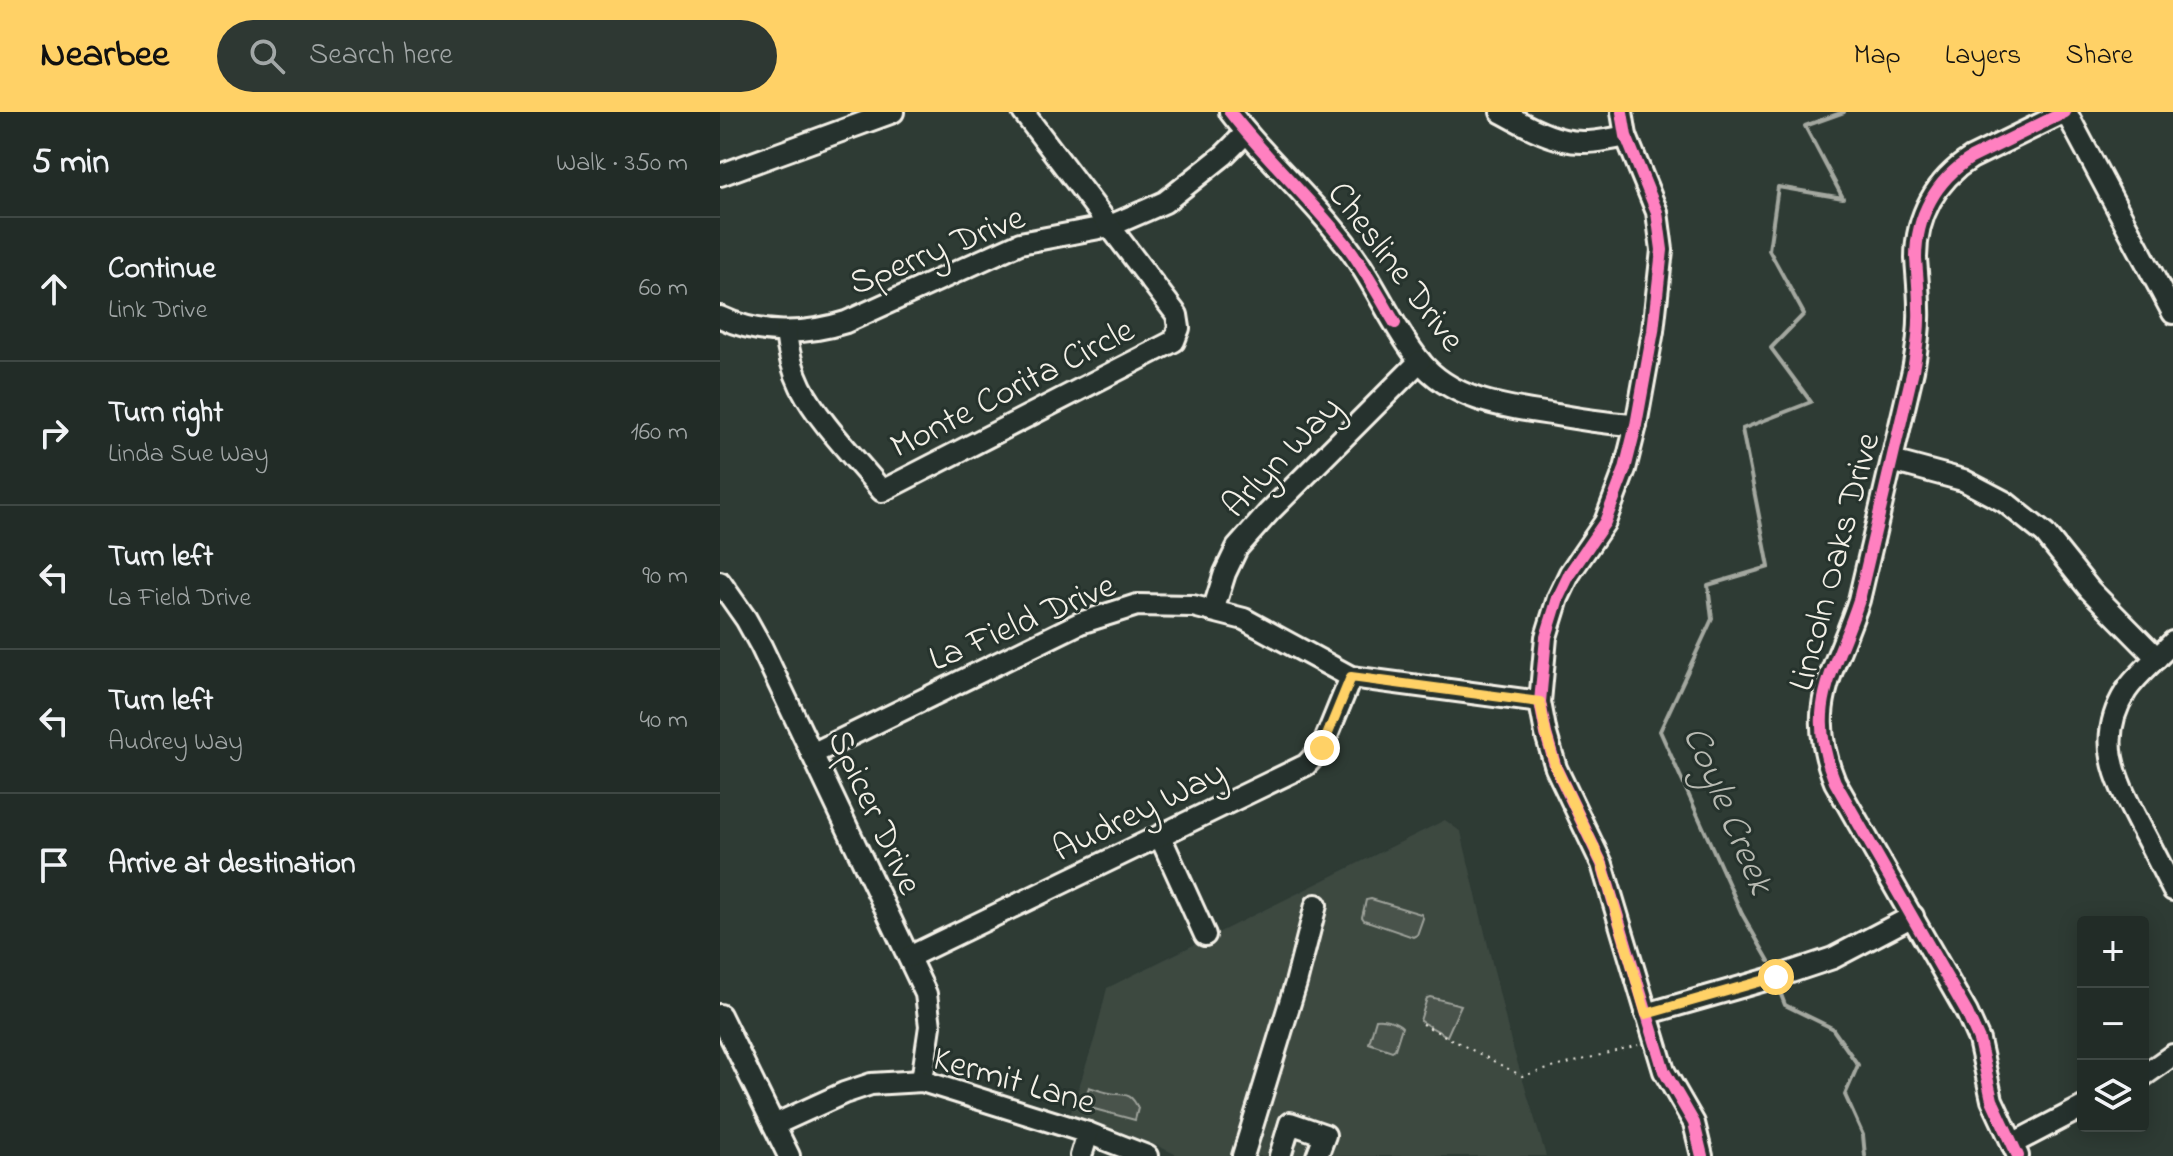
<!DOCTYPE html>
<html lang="en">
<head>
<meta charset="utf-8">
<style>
  body { margin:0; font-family:"Indie Flower",sans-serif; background:#2e3833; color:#f1f3f6 }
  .controls { position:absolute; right:24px; bottom:24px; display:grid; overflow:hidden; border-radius:8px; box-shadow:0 4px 20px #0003 }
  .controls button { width:72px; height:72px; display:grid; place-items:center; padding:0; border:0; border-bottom:2px solid #3f4844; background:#222c27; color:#f1f3f6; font:40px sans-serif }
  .stop { position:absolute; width:24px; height:24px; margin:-18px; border:6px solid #ffd166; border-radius:50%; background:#fff }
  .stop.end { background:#ffd166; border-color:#fff; box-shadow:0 2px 8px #0008 }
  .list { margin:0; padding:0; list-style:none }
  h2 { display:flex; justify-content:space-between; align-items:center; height:104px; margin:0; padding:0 32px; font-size:34px }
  h2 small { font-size:26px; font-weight:400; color:#a2a7a7 }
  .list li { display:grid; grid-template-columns:52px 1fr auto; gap:24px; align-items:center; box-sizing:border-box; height:144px; padding:0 32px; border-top:2px solid #3f4844 }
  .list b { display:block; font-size:30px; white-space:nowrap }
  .list p { margin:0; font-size:26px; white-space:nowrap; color:#a2a7a7 }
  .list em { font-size:26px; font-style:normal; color:#a2a7a7 }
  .icon { flex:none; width:44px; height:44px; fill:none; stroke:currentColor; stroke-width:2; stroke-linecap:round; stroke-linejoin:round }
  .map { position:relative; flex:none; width:1453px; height:1044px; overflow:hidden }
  header { display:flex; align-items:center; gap:48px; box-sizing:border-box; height:112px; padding:0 40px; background:#ffd166; color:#111 }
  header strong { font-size:38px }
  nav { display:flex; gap:44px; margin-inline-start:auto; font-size:28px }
  .search { width:560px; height:72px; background:#2e3833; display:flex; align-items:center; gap:20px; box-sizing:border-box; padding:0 28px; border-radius:44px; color:#a2a7a7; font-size:30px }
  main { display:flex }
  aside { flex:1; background:#222c27 }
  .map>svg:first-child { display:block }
</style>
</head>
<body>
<header>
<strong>Nearbee</strong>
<div class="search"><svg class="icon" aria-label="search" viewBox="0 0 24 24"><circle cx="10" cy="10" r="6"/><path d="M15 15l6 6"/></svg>Search here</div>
<nav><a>Map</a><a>Layers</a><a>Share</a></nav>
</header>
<main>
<aside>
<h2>5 min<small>Walk · 350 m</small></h2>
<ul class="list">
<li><svg class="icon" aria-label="ahead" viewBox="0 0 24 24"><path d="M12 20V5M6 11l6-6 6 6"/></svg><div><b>Continue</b><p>Link Drive</p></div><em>60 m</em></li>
<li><svg class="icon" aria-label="right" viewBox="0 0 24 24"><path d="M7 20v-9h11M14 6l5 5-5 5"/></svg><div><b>Turn right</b><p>Linda Sue Way</p></div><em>160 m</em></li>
<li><svg class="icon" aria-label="left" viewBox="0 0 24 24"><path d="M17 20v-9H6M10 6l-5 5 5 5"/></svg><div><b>Turn left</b><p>La Field Drive</p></div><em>90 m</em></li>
<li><svg class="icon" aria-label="left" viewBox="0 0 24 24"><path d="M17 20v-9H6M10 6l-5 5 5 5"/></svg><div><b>Turn left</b><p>Audrey Way</p></div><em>40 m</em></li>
<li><svg class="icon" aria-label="arrive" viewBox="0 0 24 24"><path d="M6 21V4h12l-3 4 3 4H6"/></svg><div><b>Arrive at destination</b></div></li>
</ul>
</aside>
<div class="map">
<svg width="1453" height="1044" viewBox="0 0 1453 1044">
  <rect width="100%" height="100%" fill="#2e3b34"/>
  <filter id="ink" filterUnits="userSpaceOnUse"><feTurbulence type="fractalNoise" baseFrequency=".0125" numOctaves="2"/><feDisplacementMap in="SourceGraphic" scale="16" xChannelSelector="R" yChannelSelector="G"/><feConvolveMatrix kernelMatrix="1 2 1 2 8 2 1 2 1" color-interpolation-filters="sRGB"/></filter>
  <g filter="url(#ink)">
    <path fill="#3c4841" d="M 725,708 L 741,720 L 790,926 L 826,1044 L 459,1044 L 440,1035 L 350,1003 L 375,925 L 387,876 Z"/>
    <g fill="#48524c" stroke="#9ea29a" stroke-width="2">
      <path d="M 651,787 L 701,802 L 703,806 L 697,823 L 693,825 L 644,808 L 642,805 L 646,788 Z"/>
      <path d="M 710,885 L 741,893 L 727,924 L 700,909 L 707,886 Z"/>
      <path d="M 656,907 C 663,906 677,909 682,915 L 675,937 L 672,939 L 649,931 Z"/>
      <path d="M 369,975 C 376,977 383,980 390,981 C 405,984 410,979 418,996 L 415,1008 L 363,994 Z"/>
    </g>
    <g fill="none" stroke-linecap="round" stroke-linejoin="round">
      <g stroke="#a4a8a0" stroke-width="4">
        <path d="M 1049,849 L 1022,802 L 940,619 L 992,507 L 988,473 L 1049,455 L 1022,317 L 1091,290 L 1051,236 L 1084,202 L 1049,138 L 1058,75 L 1123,86 L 1085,14 L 1124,0"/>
        <path d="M 1060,880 L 1065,893 L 1112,916 L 1138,953 L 1125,983 L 1143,1023 L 1145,1044"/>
      </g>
      <g stroke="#f4f1e8" stroke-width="26">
        <g id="minor">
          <path d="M 510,0 C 547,49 595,89 631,139 C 656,173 672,214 699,248 C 731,288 784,295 831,302 C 860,307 887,312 916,313"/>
          <path d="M 781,0 C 801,11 822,23 844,28 C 864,33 887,28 906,24"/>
          <path d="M 902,0 L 906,24 L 937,100 L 942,138 L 933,219 L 916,313 L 905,357 L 885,410 L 850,461 L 838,486 L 826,525 L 820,590 L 826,622 L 836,656 L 882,752 L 944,959 L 974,1011 L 982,1044"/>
          <path d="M 1346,0 L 1453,201"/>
          <path d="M 0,63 L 173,0"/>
          <path d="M 0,205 C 40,224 85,223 126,210 L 300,131 L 390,114 L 427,98 L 445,90 L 504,43 L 526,21"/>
          <path d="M 66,220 C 68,239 72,257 81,275 C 99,310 136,347 162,379 L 454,229 L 459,216 L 457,203 L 303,0"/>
          <path d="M 1172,349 L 1243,368 L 1285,390 L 1325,422 L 1370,478 L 1437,546"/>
          <path d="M 0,470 L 26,507 L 41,534 L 206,882 L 210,914 L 202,969"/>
          <path d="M 493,499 L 505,461 L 517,436 L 549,400 L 700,249"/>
          <path d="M 1453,530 C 1438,546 1418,561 1406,579 C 1375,628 1396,667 1419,712 C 1431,734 1442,756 1453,778"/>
          <path d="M 92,642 L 360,511 L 417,493 L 473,494 L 524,507 L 631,565 L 820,590"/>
          <path d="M 440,724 L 485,823"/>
          <path d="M 189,845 L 586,653 L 602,636 L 631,565"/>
          <path d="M 926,902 L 1056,865 L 1113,846 L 1193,804"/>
          <path d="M 0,903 L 69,1044"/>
          <path d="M 1423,964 L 1453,943"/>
          <path d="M 54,1013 L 124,981 L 151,972 L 202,969 L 368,1021 L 427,1044"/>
          <path d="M 1292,1032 L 1363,995"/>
          <path d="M 361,1044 L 368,1021"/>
          <path d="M 523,1044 L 576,871 L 596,793"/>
          <path d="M 560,1044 L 570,1011 L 605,1023 L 597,1044"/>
          <path d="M 1298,1044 L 1272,988 L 1259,928 L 1247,901 L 1115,670 C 1083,592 1116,559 1139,488 L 1193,258 C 1197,237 1200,217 1199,196 C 1199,179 1197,162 1196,146 C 1196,104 1216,68 1251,46 L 1345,0"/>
        </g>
      </g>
      <path stroke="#f4f1e8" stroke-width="2" stroke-dasharray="2 6" stroke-linecap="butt" d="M 702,912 L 802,964 L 918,933"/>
      <use href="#minor" stroke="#26332d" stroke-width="20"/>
      <g stroke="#26332d" stroke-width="17">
        <g id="cycleway">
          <path d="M 510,0 C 547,48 592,88 629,136 C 646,159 660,186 675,211"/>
          <path d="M 902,0 L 906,24 L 937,100 L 942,138 L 933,219 L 916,313 L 905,357 L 885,410 L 850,461 L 838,486 L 826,525 L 820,590 L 826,622 L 836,656 L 882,752 L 944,959 L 974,1011 L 982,1044"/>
          <path d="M 1298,1044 L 1272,988 L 1259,928 L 1247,901 L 1115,670 C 1083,592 1116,559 1139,488 L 1193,258 C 1197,237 1200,217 1199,196 C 1199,179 1197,162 1196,146 C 1196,104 1216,68 1251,46 L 1345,0"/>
        </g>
      </g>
      <use href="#cycleway" stroke="#ff80c0" stroke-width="12"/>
    </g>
  </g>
  <g fill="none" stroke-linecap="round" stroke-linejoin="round" filter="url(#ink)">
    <path stroke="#ffd166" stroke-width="10" d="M 602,636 L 631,565 L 820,590 L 826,622 L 836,656 L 882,752 L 926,902 L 1056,865"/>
  </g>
  <g text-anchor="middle" stroke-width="6" stroke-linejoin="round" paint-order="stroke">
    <g font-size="36" fill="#f4f1e8" stroke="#26332d">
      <text transform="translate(216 136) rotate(-22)" y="13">Sperry Drive</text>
      <text transform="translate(678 153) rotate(53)" y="13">Chesline Drive</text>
      <text transform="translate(291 274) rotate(-27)" y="13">Monte Corita Circle</text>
      <text transform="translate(560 343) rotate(-46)" y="13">Arlyn Way</text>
      <text transform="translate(1112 449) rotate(-75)" y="13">Lincoln Oaks Drive</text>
      <text transform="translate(301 508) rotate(-23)" y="13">La Field Drive</text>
      <text transform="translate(418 697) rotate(-26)" y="13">Audrey Way</text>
      <text transform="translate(157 699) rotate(65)" y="13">Spicer Drive</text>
      <text transform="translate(295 966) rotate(16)" y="13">Kermit Lane</text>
    </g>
    <g font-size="38" font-style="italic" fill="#b8bab2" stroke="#26332d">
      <text transform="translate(1010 697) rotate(67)" y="13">Coyle Creek</text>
    </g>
  </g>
</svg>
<div class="controls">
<button>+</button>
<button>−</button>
<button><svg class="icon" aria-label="layers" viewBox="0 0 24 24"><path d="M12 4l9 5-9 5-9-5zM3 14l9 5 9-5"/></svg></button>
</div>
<div class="stop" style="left:1056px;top:865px"></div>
<div class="stop end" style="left:602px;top:636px"></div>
</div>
</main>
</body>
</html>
